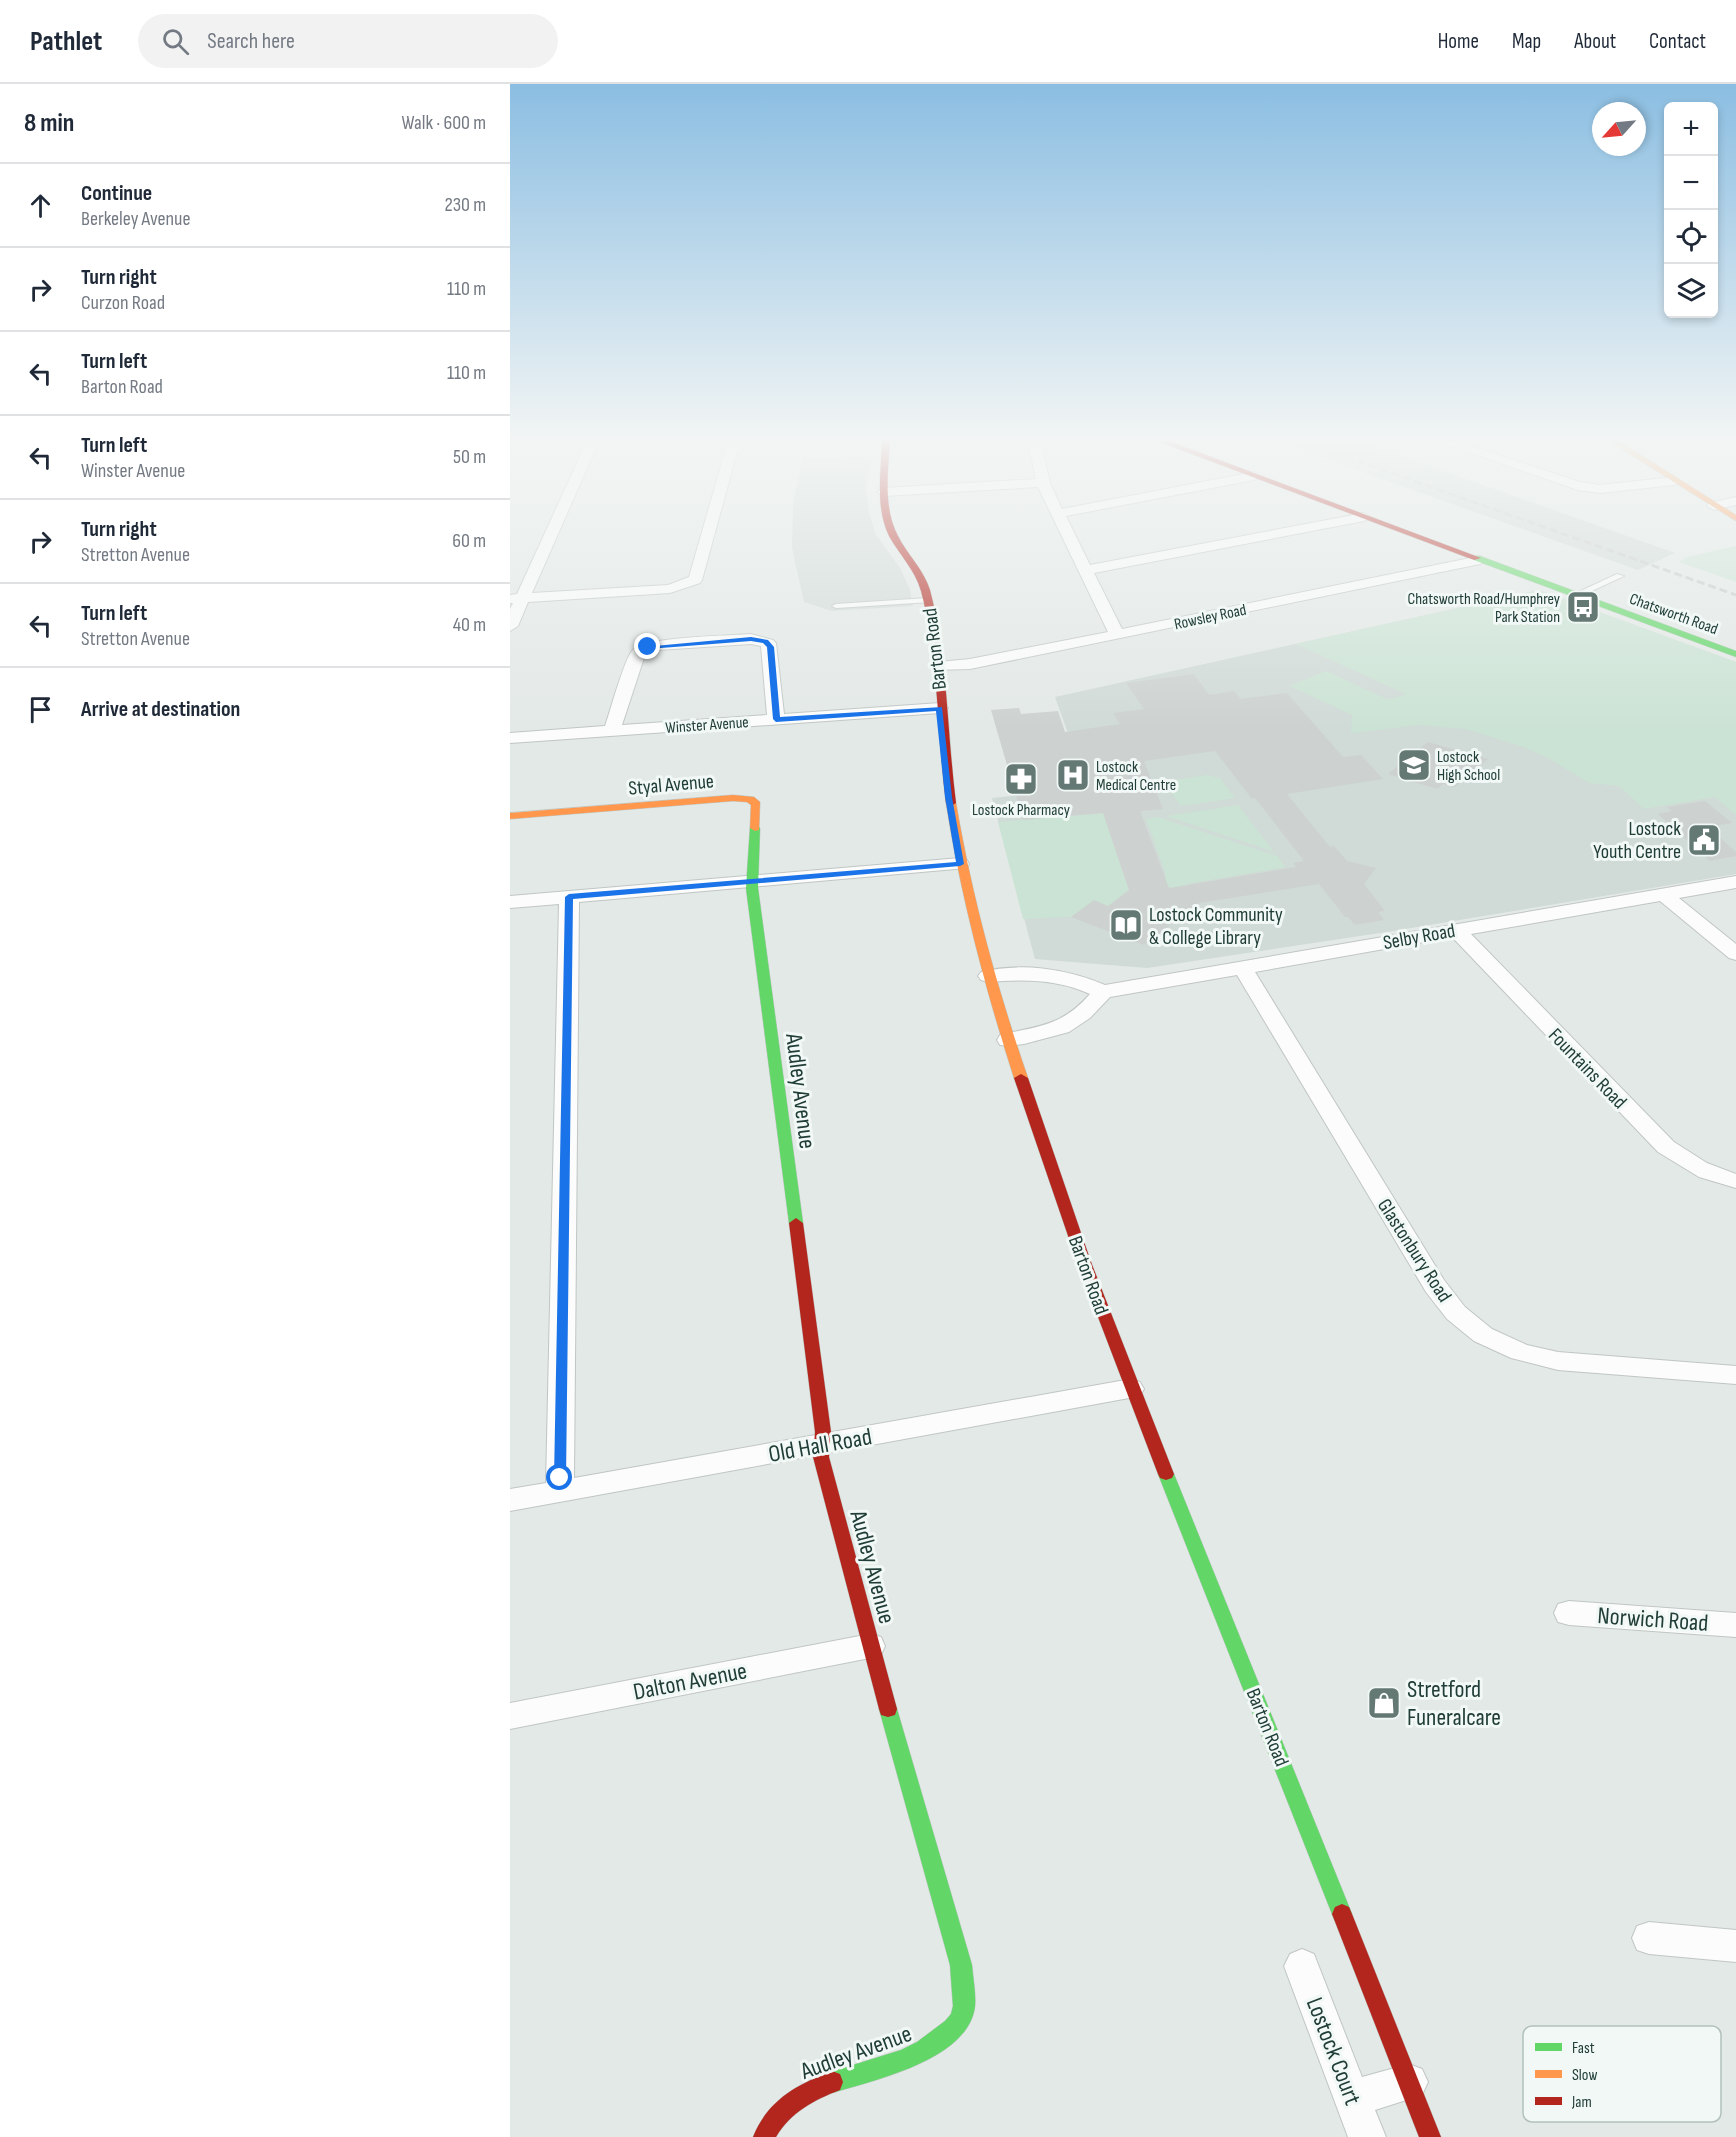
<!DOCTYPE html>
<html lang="en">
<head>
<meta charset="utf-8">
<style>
  body { margin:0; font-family:"Sofia Sans Condensed",sans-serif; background:#f2f2f3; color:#1f2937 }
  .controls { position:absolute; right:18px; top:18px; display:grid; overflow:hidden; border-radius:9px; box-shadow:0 3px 9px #0003 }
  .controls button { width:54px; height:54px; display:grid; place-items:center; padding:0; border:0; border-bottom:2px solid #e0e1e3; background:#fff; color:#1f2937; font:30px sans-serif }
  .compass { position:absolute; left:1082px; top:18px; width:54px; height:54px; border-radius:50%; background:#fff; box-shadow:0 3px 9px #0003; rotate:243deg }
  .stop { position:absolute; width:18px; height:18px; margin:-14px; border:4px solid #1a73e8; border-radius:50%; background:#fff }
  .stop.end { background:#1a73e8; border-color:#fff; box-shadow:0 2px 6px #0008 }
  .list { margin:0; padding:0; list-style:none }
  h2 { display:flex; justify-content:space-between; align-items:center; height:78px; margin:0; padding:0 24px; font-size:26px }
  h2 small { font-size:20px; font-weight:400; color:#747a83 }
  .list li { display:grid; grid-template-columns:39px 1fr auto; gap:18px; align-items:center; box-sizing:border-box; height:84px; padding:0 24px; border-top:2px solid #e0e1e3 }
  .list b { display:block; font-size:22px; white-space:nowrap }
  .list p { margin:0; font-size:20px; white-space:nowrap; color:#747a83 }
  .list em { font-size:20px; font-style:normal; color:#747a83 }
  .icon { flex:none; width:33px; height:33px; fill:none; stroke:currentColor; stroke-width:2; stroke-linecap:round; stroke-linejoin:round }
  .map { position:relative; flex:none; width:1226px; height:2053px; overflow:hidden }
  header { display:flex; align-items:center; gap:36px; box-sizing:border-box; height:84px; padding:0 30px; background:#fff; border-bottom:2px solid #e0e1e3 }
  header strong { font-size:28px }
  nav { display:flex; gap:33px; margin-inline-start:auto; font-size:21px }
  .search { width:420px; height:54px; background:#f2f2f3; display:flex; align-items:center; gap:15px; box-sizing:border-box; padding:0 21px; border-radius:33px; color:#747a83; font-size:22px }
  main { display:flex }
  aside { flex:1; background:#fff }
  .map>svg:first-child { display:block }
</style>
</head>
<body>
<header>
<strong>Pathlet</strong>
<div class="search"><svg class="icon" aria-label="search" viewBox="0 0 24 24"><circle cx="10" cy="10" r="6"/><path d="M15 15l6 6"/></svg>Search here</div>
<nav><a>Home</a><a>Map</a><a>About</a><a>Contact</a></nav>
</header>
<main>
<aside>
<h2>8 min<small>Walk · 600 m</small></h2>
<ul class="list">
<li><svg class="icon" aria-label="ahead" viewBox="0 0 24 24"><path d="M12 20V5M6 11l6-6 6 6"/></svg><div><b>Continue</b><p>Berkeley Avenue</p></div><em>230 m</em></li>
<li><svg class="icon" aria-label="right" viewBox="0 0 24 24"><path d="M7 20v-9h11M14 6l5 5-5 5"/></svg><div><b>Turn right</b><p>Curzon Road</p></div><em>110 m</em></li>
<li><svg class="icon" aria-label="left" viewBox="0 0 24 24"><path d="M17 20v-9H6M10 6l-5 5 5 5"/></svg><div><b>Turn left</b><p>Barton Road</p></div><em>110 m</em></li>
<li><svg class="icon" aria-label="left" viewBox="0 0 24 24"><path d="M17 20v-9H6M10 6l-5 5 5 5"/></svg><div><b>Turn left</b><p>Winster Avenue</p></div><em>50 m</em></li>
<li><svg class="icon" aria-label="right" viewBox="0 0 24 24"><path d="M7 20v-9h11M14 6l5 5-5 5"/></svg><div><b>Turn right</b><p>Stretton Avenue</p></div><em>60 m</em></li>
<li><svg class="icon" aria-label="left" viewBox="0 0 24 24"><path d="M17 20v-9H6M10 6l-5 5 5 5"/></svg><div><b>Turn left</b><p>Stretton Avenue</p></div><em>40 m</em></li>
<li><svg class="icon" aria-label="arrive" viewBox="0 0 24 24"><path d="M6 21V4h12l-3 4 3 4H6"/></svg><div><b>Arrive at destination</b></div></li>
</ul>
</aside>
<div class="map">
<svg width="1226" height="2053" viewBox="0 0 1226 2053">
  <rect width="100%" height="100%" fill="#e3e9e6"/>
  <g fill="#d0dad6">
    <path d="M 765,357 L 849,357 L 1165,469 L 1128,486 Z"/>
    <path d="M 362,373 L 356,404 L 359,429 L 366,451 L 390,484 L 400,506 L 403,522 L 322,527 L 294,518 L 282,464 L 283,422 L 292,374 Z"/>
    <path d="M 1029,506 L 1226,578 L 1226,790 L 883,847 L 637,884 L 525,875 L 482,714 L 503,712 L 502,705 L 589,698 L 563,663 L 545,613 Z"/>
  </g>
  <g fill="#cbe3d4">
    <path d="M 1226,462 L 1226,498 L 1169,478 L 1177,473 Z"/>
    <path d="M 1029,506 L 1226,578 L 1226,731 L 1205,713 L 1134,725 L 1109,702 L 1079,699 L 1038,674 L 1013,663 L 956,645 L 910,641 L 841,649 L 842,631 L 780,602 L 816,587 L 879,616 L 896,610 L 786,560 Z"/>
    <path d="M 697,691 L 710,694 L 725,714 L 671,722 L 653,698 Z"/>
    <path d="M 728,721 L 764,768 L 656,732 Z"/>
    <path d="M 593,729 L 619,806 L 598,822 L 584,817 L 561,833 L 513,835 L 488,738 Z"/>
    <path d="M 648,733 L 767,772 L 776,783 L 677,800 L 680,806 L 670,807 L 644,798 L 642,793 L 656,791 L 636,735 Z"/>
  </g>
  <g fill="#cdd2d0" fill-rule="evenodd">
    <path d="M 684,590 L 699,611 L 724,607 L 730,615 L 777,609 L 833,673 L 851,671 L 873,695 L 777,710 L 820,763 L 824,762 L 837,777 L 866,784 L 854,800 L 875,827 L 868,828 L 874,836 L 845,841 L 838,833 L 835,833 L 809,800 L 689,819 L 634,861 L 561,833 L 584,816 L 598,822 L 619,806 L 593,729 L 513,736 L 481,626 L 509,624 L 511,630 L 548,627 L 555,648 L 610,640 L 603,629 L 634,625 L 616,599 ZM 705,667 L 742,715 L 745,714 L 794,777 L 783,779 L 786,783 L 659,804 L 630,727 L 653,725 L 634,677 Z"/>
    <path d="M 918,658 L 978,675 L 945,703 L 933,700 L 927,705 L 878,690 Z"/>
    <path d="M 1195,717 L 1222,739 L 1198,743 L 1226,768 L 1226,772 L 1200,777 L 1148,730 L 1162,727 L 1157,723 Z"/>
  </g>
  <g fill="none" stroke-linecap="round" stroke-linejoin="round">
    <g stroke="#c0c6c4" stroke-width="2">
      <g id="lane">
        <path d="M 1107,490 L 1114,492 L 1069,513 L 1062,511 Z"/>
        <path d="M 418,514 L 421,514 L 421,518 L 326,524 L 322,522 L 326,520 Z"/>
      </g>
    </g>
    <g stroke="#c0c6c4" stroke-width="2">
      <g id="street">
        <path d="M 77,357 L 89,357 L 22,509 L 158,501 L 179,493 L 218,357 L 230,357 L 192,496 L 190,499 L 160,509 L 18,518 L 8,542 L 0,547 L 0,525 L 3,519 L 0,519 L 0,511 L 7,510 Z"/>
        <path d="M 521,357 L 533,357 L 531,361 L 540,399 L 552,425 L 744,388 L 751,392 L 744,396 L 556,432 L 580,481 L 854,429 L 861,433 L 854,437 L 584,489 L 612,545 L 970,472 L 977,476 L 970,480 L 460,585 L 423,586 L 421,583 L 429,578 L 460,575 L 598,548 L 528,403 L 374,412 L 367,408 L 374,404 L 526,395 L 519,361 Z"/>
        <path d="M 927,357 L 946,357 L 1070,398 L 1090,401 L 1164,393 L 1171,397 L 1164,401 L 1090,409 L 1068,406 Z"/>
        <path d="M 1226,413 L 1226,421 L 1204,426 L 1197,422 L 1199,419 Z"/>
        <path d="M 241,550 L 263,556 L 266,559 L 274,630 L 430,619 L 438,624 L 430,629 L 0,659 L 0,649 L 95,642 C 100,628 114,576 122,567 C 134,552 219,552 241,550 ZM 241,560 L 251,562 L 257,631 L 112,641 L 135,571 L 148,566 Z"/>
        <path d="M 450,774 L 457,776 L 459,780 L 457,784 L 69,818 L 64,1394 L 621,1295 L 630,1298 L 634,1305 L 630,1312 L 0,1427 L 0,1405 L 36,1399 L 49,820 L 0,824 L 0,812 Z"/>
        <path d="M 1226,792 L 1226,804 L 1169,814 L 1226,860 L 1226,876 L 1219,874 L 1150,817 L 961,850 L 1164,1058 L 1197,1079 L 1226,1090 L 1226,1104 L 1189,1093 L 1148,1068 L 942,853 L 745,888 L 934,1196 L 955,1223 L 982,1245 L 1017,1261 L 1048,1268 L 1226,1282 L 1226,1300 L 1048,1286 L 1001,1274 L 964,1257 L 937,1235 L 916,1208 L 727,891 L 600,913 L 580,934 L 559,948 L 514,960 L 498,962 L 490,961 L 487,956 L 490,951 C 529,942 552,942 580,910 C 547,895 514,895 478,898 L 471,896 L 468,892 L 471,888 C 512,878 557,885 595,901 Z"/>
        <path d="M 1059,1517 L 1226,1529 L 1226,1553 L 1059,1541 L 1048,1538 L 1044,1529 L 1048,1520 Z"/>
        <path d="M 360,1550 L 371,1553 L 375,1562 L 371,1571 L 360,1574 L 0,1645 L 0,1619 Z"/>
        <path d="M 1139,1838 L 1226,1846 L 1226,1878 L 1139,1870 L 1127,1866 L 1122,1854 L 1127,1842 Z"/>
        <path d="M 792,1865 L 804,1870 L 852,1993 L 899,1980 L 912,1985 L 918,1998 L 912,2011 L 865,2026 L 876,2053 L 838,2053 L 774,1882 L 780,1870 Z"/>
      </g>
    </g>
    <g stroke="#bec7c4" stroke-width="1">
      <g id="fast">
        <path d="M 964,472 L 970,472 L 1226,567 L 1226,573 L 964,476 Z"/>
        <path d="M 245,741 L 250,744 L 248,804 L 293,1139 L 286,1144 L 279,1139 L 236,804 L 240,744 Z"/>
        <path d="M 656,1384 L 662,1386 L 664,1390 L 842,1830 L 839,1837 L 832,1840 L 825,1837 L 822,1830 L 648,1390 L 650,1386 Z"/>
        <path d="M 378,1617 L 385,1619 L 387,1625 L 462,1881 C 463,1894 466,1909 465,1922 C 459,1976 364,1996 322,2009 L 314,2006 L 311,1998 L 314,1990 L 391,1966 L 407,1958 L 435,1937 L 441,1930 L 443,1922 L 440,1881 L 369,1625 L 371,1619 Z"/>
      </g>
    </g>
    <g stroke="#bec7c4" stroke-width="1">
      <g id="slow">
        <path d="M 1099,357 L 1109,357 L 1226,431 L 1226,437 Z"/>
        <path d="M 223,711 L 244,713 L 250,718 L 249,746 L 245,747 L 240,744 L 241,721 L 237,718 L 223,717 L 0,735 L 0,729 Z"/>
        <path d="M 441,716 L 446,719 C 462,813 487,904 518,994 L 516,997 L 506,997 L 504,994 C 475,904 451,813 436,719 Z"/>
      </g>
    </g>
    <g stroke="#bec7c4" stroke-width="1">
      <g id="jam">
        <path d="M 372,357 L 380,357 C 378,388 373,424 388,452 C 397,470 414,486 420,506 C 438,575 437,649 446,719 L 441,722 L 436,719 C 427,649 429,575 411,507 C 405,486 389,470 379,452 C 365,423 371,388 372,357 Z"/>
        <path d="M 647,357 L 659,357 L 971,474 L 964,476 Z"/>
        <path d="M 511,990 L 518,994 L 581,1178 L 664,1390 L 662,1394 L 656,1396 L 650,1394 L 648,1390 L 567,1178 L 504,994 Z"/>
        <path d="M 286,1134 L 293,1139 L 321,1348 L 319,1373 L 387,1625 L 385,1631 L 378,1633 L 371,1631 L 369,1625 L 303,1373 L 305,1348 L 279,1139 Z"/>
        <path d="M 832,1820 L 839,1823 L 842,1830 L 931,2053 L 909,2053 L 822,1830 L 825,1823 Z"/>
        <path d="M 322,1987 L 330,1990 L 333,1998 L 330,2006 C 304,2016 281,2028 266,2053 L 243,2053 C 258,2016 286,2001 322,1987 Z"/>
      </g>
    </g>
    <use href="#lane" fill="#fbfcfb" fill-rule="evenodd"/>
    <use href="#street" fill="#fbfcfb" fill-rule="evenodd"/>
    <use href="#fast" fill="#63d668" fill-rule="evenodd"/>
    <use href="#slow" fill="#ff974d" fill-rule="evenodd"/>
    <use href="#jam" fill="#b3261e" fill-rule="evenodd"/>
    <path stroke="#c6cac9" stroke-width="3" stroke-dasharray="8 4" stroke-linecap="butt" d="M 791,357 L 1226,511"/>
  </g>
  <linearGradient id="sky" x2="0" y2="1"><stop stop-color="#8bbee2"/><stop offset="0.55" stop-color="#f2f5f4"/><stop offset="1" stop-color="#f2f5f4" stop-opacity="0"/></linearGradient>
  <rect width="1226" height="645" fill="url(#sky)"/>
  <path fill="#1a73e8" d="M 241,553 L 258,556 L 264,563 L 270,633 L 432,623 L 442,713 L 454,780 L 450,782 L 63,815 L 56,1394 L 50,1398 L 44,1394 L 55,813 L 59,810 L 446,778 L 435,713 L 426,627 L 266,638 L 263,635 L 257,563 L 253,559 L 241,557 L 138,565 L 134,563 Z"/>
  <defs>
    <g id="bus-square" transform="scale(1.725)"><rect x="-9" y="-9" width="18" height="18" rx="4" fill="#647974" stroke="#f1f8f5"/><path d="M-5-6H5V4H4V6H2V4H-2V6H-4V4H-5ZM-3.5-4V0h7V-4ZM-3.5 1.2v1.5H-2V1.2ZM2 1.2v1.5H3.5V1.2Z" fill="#fff"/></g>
    <g id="school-square" transform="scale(1.725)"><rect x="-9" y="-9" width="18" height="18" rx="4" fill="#647974" stroke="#f1f8f5"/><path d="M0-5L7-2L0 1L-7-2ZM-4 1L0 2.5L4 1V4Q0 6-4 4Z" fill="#fff"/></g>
    <g id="hospital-square" transform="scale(1.725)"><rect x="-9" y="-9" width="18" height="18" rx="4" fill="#647974" stroke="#f1f8f5"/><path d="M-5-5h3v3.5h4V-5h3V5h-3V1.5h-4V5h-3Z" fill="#fff"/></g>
    <g id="pharmacy-square" transform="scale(1.725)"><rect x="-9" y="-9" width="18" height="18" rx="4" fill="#647974" stroke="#f1f8f5"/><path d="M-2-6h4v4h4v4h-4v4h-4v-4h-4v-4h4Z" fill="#fff"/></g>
    <g id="civic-square" transform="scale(1.725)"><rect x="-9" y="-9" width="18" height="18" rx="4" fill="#647974" stroke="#f1f8f5"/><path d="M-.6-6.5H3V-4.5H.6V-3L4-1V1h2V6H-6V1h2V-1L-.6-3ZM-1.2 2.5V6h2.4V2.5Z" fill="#fff"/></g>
    <g id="library-square" transform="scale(1.725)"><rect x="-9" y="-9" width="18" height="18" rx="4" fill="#647974" stroke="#f1f8f5"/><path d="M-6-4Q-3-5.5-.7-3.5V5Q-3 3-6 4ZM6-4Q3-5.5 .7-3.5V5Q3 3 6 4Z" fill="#fff"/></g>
    <g id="shop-square" transform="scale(1.725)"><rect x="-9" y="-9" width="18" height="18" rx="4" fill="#647974" stroke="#f1f8f5"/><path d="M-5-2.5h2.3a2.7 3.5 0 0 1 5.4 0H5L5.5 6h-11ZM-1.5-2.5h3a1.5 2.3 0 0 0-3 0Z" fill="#fff"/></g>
  </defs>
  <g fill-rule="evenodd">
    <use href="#bus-square" x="1073" y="523"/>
    <use href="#school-square" x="904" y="681"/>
    <use href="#hospital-square" x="563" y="691"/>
    <use href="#pharmacy-square" x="511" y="695"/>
    <use href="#civic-square" x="1194" y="756"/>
    <use href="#library-square" x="616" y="841"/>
    <use href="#shop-square" x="874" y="1619"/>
  </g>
  <g text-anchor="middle" stroke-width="6" stroke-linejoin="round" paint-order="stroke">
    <g font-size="16" fill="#203d37" stroke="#f1f8f5" text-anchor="start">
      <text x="1050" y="520" text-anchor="end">Chatsworth Road/Humphrey<tspan x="1050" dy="18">Park Station</tspan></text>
      <text x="927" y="678">Lostock<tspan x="927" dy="18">High School</tspan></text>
      <text x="586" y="688">Lostock<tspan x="586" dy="18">Medical Centre</tspan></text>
      <text x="511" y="731" text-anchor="middle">Lostock Pharmacy</text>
    </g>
    <g font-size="16" fill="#203d37" stroke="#f1f8f5">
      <text transform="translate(1164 529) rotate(20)" y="6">Chatsworth Road</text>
      <text transform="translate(700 532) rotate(-12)" y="6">Rowsley Road</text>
      <text transform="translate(197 640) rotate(-4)" y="6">Winster Avenue</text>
    </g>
    <g font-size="20" fill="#203d37" stroke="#f1f8f5">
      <text transform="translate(424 565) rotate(-97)" y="7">Barton Road</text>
      <text transform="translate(161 700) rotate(-5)" y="7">Styal Avenue</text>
      <text transform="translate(909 852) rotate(-10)" y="7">Selby Road</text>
      <text transform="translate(1078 984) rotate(46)" y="7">Fountains Road</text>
      <text transform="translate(905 1166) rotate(57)" y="7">Glastonbury Road</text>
      <text transform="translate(579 1191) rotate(70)" y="7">Barton Road</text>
      <text transform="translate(758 1643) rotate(68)" y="7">Barton Road</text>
    </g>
    <g font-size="20" fill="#203d37" stroke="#f1f8f5" text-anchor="end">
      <text x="1171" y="751">Lostock<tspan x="1171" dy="23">Youth Centre</tspan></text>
      <text x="639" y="837" text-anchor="start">Lostock Community<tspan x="639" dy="23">&amp; College Library</tspan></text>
    </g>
    <g font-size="24" fill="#203d37" stroke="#f1f8f5">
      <text transform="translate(291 1007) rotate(83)" y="8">Audley Avenue</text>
      <text transform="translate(310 1361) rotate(-10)" y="8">Old Hall Road</text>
      <text transform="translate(363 1483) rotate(75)" y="8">Audley Avenue</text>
      <text transform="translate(1143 1535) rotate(4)" y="8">Norwich Road</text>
      <text transform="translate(180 1597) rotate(-11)" y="8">Dalton Avenue</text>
      <text transform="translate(824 1967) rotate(69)" y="8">Lostock Court</text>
      <text transform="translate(346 1968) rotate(-20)" y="8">Audley Avenue</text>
    </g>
    <g font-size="24" fill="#203d37" stroke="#f1f8f5" text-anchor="start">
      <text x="897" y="1613">Stretford<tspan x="897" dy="28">Funeralcare</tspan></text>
    </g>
  </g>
  <rect x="1013" y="1942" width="198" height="96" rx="9" fill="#f1f8f5" stroke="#b2c0bc" stroke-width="1.5"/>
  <rect x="1025" y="1959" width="27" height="8" fill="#63d668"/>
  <rect x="1025" y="1986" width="27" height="8" fill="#ff974d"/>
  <rect x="1025" y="2013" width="27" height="8" fill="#b3261e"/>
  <g font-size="16" fill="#203d37">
    <text x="1062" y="1969">Fast</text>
    <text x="1062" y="1996">Slow</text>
    <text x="1062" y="2023">Jam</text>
  </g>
</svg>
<div class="controls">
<button>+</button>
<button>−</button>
<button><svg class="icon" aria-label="locate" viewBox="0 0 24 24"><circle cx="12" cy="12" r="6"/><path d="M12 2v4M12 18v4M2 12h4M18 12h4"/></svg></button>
<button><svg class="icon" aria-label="layers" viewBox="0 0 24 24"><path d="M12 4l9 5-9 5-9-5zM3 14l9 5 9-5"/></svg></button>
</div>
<svg class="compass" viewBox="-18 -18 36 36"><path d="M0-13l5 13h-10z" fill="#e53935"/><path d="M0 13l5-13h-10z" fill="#747a83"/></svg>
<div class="stop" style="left:50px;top:1394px"></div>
<div class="stop end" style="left:138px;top:563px"></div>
</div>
</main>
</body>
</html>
